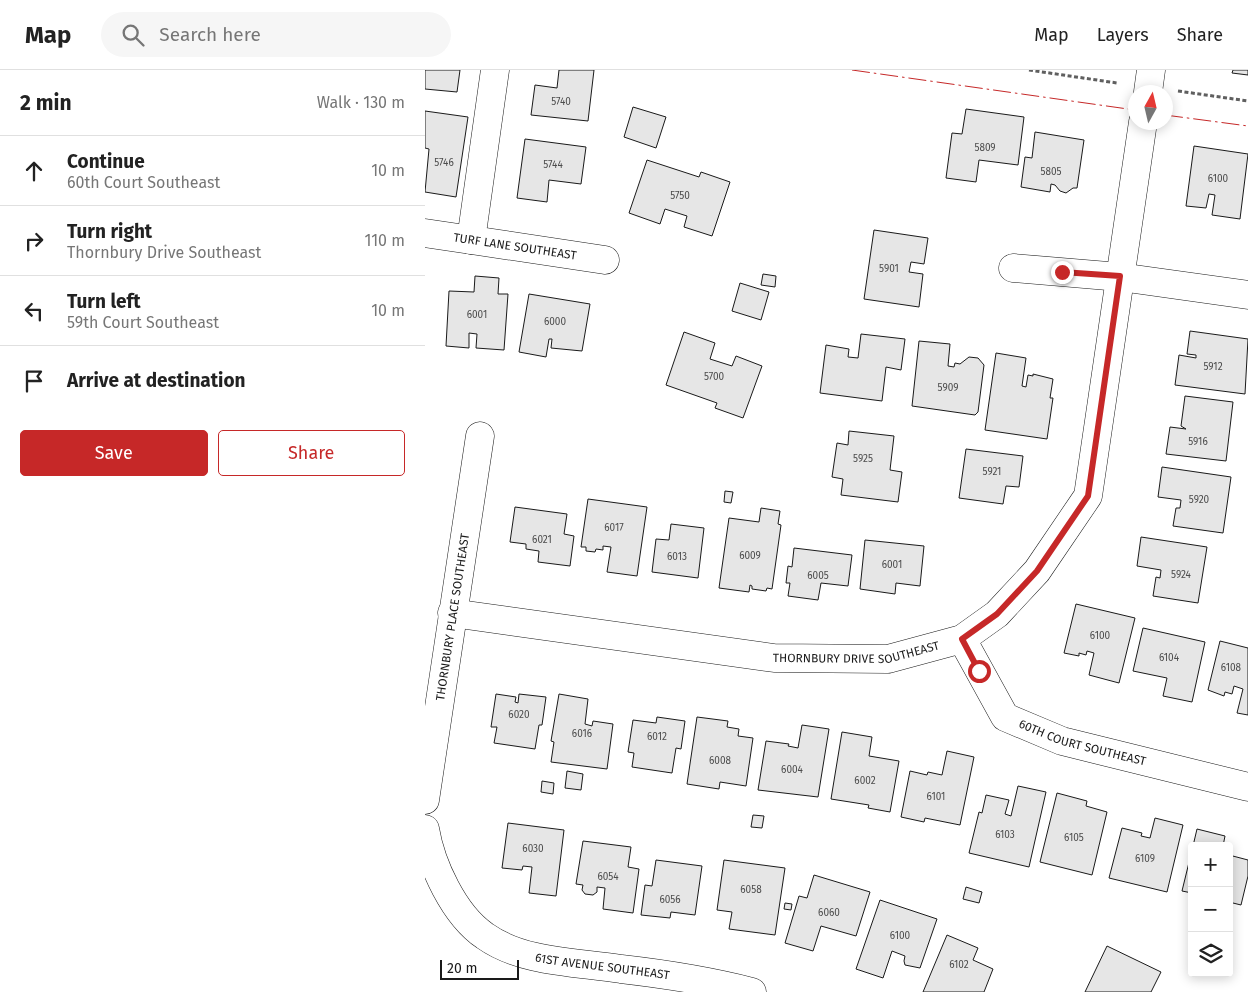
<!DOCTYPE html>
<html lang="en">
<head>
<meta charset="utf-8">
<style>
  body { margin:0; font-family:"Fira Sans",sans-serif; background:#f6f6f6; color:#222 }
  .controls { position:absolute; right:15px; bottom:15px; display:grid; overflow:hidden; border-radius:5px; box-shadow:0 2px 12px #0003 }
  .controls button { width:45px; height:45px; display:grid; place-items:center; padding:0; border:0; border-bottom:1px solid #e0e0e0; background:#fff; color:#222; font:25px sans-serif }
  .compass { position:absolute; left:703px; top:15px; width:45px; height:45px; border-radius:50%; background:#fff; box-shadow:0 2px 12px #0003; rotate:8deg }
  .scale { position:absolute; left:15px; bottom:12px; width:79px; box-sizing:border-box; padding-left:5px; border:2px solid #1a1a1a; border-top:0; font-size:14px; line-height:18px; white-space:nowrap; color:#1a1a1a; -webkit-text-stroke:4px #fff; paint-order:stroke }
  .stop { position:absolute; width:15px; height:15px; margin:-11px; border:4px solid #c62828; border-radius:50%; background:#fff }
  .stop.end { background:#c62828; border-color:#fff; box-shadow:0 1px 5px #0008 }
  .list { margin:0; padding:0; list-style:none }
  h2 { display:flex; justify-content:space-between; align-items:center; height:65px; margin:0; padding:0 20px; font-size:21px }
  h2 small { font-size:16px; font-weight:400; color:#767676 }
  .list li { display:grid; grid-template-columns:32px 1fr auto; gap:15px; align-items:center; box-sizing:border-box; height:70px; padding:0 20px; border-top:1px solid #e0e0e0 }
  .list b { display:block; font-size:19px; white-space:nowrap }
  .list p { margin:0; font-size:16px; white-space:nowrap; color:#767676 }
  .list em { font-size:16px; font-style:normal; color:#767676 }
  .actions { display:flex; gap:10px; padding:15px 20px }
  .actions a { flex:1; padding:11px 0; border:1px solid #c62828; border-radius:5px; text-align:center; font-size:18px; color:#c62828 }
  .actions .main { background:#c62828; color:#fff }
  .icon { flex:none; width:28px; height:28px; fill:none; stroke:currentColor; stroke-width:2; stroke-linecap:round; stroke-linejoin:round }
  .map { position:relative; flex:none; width:823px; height:922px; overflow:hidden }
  header { display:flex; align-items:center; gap:30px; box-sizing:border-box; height:70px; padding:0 25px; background:#fff; border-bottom:1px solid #e0e0e0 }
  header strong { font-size:24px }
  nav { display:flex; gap:28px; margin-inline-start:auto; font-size:18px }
  .search { width:350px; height:45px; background:#f6f6f6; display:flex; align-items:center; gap:12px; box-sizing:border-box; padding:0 18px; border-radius:28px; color:#767676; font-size:19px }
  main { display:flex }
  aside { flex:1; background:#fff }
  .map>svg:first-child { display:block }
</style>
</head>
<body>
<header>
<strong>Map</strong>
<div class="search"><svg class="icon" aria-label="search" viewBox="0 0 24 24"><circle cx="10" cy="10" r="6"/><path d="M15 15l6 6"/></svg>Search here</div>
<nav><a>Map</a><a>Layers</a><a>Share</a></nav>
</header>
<main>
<aside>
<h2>2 min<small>Walk · 130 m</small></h2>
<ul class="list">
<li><svg class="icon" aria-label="ahead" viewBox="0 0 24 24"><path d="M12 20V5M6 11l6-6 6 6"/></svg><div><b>Continue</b><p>60th Court Southeast</p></div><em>10 m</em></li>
<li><svg class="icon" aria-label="right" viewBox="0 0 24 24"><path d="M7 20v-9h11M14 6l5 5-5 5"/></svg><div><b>Turn right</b><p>Thornbury Drive Southeast</p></div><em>110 m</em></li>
<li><svg class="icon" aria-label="left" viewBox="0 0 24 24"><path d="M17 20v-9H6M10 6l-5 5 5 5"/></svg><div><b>Turn left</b><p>59th Court Southeast</p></div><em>10 m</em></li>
<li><svg class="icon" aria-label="arrive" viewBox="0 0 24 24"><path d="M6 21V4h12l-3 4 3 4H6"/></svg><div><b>Arrive at destination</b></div></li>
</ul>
<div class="actions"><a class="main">Save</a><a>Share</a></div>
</aside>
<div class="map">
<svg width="823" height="922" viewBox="0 0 823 922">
  <rect width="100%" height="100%" fill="#fff"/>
  <g fill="#e6e6e6" stroke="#1a1a1a">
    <path d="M 0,0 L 35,0 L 32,22 L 0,19 Z"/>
    <path d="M 134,0 L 169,0 L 163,51 L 106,45 L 110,15 L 132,18 Z"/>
    <path d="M 808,0 L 823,0 L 823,5 L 807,3 Z"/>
    <path d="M 208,37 L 241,47 L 231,78 L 199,67 Z"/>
    <path d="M 541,39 L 599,47 L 593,95 L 554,90 L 551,112 L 521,108 L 527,63 L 537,64 Z"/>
    <path d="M 0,41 L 43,47 L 31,127 L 0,122 L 4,79 L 0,78 Z"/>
    <path d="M 610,62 L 659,70 L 652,118 L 648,118 L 641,123 L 635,121 L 630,115 L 626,114 L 625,122 L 596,117 L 600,87 L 607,88 Z"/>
    <path d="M 100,69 L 161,77 L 156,114 L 124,110 L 122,132 L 92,128 Z"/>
    <path d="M 769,76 L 823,84 L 815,149 L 787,145 L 790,125 L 784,124 L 781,138 L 761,136 Z"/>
    <path d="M 222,90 L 274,107 L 276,102 L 305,112 L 287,166 L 259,157 L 262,146 L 240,139 L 235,154 L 204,143 Z"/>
    <path d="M 449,160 L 503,168 L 499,194 L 486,192 L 484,202 L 498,204 L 494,237 L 439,229 Z"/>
    <path d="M 338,204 L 351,206 L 350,217 L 336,215 Z"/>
    <path d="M 50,206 L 74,208 L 73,224 L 83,224 L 79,280 L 51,278 L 52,264 L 44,263 L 44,278 L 21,276 L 24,221 L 49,222 Z"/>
    <path d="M 315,213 L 344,222 L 336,250 L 307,241 Z"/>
    <path d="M 104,224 L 165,234 L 157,281 L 126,278 L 127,269 L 124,269 L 121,287 L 94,282 Z"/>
    <path d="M 765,261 L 823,269 L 820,324 L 750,315 L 754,285 L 771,288 L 771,285 L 762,284 Z"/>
    <path d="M 259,262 L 290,273 L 285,289 L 307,296 L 311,286 L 337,296 L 318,348 L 290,338 L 292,333 L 241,315 Z"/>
    <path d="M 436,264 L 480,269 L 476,300 L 461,297 L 457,331 L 395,323 L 401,275 L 424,279 L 423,287 L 433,288 Z"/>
    <path d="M 494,271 L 525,274 L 523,296 L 529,297 L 530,293 L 535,294 L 544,287 L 553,288 L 559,295 L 553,342 L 550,345 L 487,336 Z"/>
    <path d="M 571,283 L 601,288 L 597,316 L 601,317 L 603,305 L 608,306 L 608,304 L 628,309 L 625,328 L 628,328 L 622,369 L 560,360 Z"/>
    <path d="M 760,326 L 808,332 L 801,391 L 741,384 L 745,357 L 761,359 L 756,356 Z"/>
    <path d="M 424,361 L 469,366 L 465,400 L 477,402 L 473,432 L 416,425 L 418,409 L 407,407 L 412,373 L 423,375 Z"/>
    <path d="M 541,379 L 598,386 L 594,417 L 581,416 L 578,434 L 534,428 Z"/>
    <path d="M 737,397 L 806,407 L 798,463 L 748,456 L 751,438 L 755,438 L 756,430 L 733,427 Z"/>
    <path d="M 300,421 L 308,422 L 306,433 L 299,432 Z"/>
    <path d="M 163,429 L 222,437 L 212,506 L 182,502 L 186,477 L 178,476 L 178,480 L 171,479 L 170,482 L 161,481 L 161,477 L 156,477 Z"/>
    <path d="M 90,437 L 142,444 L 139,464 L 149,466 L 145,496 L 113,492 L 114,481 L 101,479 L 101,474 L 85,472 Z"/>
    <path d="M 336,438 L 355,441 L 353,454 L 356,455 L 347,519 L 342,518 L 341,521 L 327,519 L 327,516 L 325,515 L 324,522 L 294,518 L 304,448 L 334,452 Z"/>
    <path d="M 246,454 L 279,458 L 273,508 L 227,502 L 231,469 L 244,470 Z"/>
    <path d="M 716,467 L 782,477 L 773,533 L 728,526 L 731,507 L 735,508 L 736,500 L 712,496 Z"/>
    <path d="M 440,470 L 499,476 L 495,516 L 471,513 L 470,524 L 435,519 Z"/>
    <path d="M 369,478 L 427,485 L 423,516 L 396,513 L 393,530 L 363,526 L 365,513 L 361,513 L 363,496 L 367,497 Z"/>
    <path d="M 651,534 L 710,548 L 694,613 L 664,605 L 669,583 L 662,581 L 661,585 L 654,583 L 654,586 L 639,583 Z"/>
    <path d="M 718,558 L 780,572 L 767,632 L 738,626 L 742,608 L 708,601 Z"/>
    <path d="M 795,571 L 823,578 L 823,645 L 812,643 L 818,619 L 809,616 L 807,624 L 800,622 L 799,626 L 783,620 Z"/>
    <path d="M 71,624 L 91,627 L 90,632 L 93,633 L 94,624 L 121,627 L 117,655 L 114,655 L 110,679 L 69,673 L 72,657 L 66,657 Z"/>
    <path d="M 134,624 L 163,629 L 160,654 L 167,656 L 168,651 L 188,654 L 182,699 L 126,692 L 129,672 L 126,671 Z"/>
    <path d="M 232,647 L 260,651 L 256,679 L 251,678 L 247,703 L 207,697 L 209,683 L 203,682 L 208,650 L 231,653 Z"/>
    <path d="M 272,647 L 303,651 L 302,657 L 314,659 L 313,666 L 328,668 L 321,716 L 295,712 L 294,719 L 262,714 Z"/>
    <path d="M 377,655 L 404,659 L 393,727 L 333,720 L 341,671 L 364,674 L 363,676 L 373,678 Z"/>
    <path d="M 417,662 L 447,667 L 444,686 L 474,691 L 465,742 L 443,738 L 444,735 L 406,729 Z"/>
    <path d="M 522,681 L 549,687 L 535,755 L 500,748 L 499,752 L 476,747 L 485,701 L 502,705 L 503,702 L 517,705 Z"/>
    <path d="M 142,701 L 158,704 L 156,720 L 140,718 Z"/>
    <path d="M 117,711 L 129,713 L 128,724 L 116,722 Z"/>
    <path d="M 593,716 L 621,722 L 604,797 L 544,783 L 554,742 L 557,743 L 561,725 L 584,730 L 580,744 L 586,746 Z"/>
    <path d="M 632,723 L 662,731 L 661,736 L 682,742 L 667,805 L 615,792 Z"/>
    <path d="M 328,745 L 339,746 L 337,758 L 326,757 Z"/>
    <path d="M 730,748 L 758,755 L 742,822 L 684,808 L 697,758 L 717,763 L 716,766 L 725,768 Z"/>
    <path d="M 83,753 L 139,760 L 131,826 L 104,823 L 107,797 L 98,796 L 97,800 L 77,798 Z"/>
    <path d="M 772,759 L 800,766 L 798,776 L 768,776 Z"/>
    <path d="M 158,771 L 206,777 L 203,797 L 214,799 L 208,843 L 178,839 L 180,818 L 172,817 L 172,822 L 168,825 L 160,824 L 157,820 L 158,815 L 151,814 Z"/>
    <path d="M 767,780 L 767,823 L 757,821 Z"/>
    <path d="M 804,785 L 823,790 L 823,806 L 816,835 L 804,832 Z"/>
    <path d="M 231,790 L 277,796 L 270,845 L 246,842 L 245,848 L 216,845 L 220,815 L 227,816 Z"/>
    <path d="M 299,790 L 360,798 L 350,865 L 304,859 L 307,842 L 292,840 Z"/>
    <path d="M 389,805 L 445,822 L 431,866 L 396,856 L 388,881 L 360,873 L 374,826 L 382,828 Z"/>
    <path d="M 541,817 L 557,822 L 554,833 L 538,829 Z"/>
    <path d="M 455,830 L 512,849 L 495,898 L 480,895 L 479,891 L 480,886 L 467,881 L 458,908 L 431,899 Z"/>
    <path d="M 360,833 L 367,834 L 366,840 L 359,839 Z"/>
    <path d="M 522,865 L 553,878 L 548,890 L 568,899 L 559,922 L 498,922 Z"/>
    <path d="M 682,876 L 736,902 L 726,922 L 660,922 Z"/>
  </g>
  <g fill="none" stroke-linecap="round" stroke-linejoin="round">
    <g stroke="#1a1a1a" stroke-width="29">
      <g id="minor">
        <path d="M 723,22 L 726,0"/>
        <path id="s1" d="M 0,163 L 180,190"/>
        <path d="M 46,170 L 70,0"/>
        <path d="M 588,198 L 695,207 L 823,225"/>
        <path id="s2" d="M 27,543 L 349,588 L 463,589 L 537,569 L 572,544 L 612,501 L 663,426 L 718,52"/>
        <path id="s3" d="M 537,569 L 580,647 L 637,671 L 823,717"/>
        <path id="s4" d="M 0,730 L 55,366"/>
        <path id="s5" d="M 0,759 C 6,795 29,845 60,866 C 98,893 152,892 196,899 C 240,904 284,911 327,922"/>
      </g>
    </g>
    <g stroke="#5f5f5f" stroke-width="3" stroke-dasharray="4 2.5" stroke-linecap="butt">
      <path d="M 604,0 L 692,13"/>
      <path d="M 753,21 L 823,31"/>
    </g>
    <use href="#minor" stroke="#fff" stroke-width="28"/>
    <g stroke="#c62828" stroke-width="1" stroke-dasharray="18 4 2.5 4" stroke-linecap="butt">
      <path d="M 427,0 L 710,40"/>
      <path d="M 740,45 L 823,56"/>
    </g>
  </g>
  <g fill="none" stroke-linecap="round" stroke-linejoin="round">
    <path stroke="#c62828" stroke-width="6" d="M 554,601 L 537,569 L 572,544 L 612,501 L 663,426 L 695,206 L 637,202"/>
  </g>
  <g text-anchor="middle" stroke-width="4" stroke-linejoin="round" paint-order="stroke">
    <g font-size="10" fill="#4d4d4d">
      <text x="136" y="35">5740</text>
      <text x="560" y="81">5809</text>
      <text x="19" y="96">5746</text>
      <text x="128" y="98">5744</text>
      <text x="626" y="105">5805</text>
      <text x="793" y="112">6100</text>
      <text x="255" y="129">5750</text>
      <text x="464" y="202">5901</text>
      <text x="52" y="248">6001</text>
      <text x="130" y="255">6000</text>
      <text x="788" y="300">5912</text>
      <text x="289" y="310">5700</text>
      <text x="523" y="321">5909</text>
      <text x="773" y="375">5916</text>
      <text x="438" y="392">5925</text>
      <text x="567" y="405">5921</text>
      <text x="774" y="433">5920</text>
      <text x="189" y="461">6017</text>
      <text x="117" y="473">6021</text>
      <text x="325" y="489">6009</text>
      <text x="252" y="490">6013</text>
      <text x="467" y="498">6001</text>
      <text x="756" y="508">5924</text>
      <text x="393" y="509">6005</text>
      <text x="675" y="569">6100</text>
      <text x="744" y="591">6104</text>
      <text x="806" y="601">6108</text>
      <text x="94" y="648">6020</text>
      <text x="157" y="667">6016</text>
      <text x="232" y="670">6012</text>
      <text x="295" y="694">6008</text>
      <text x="367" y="703">6004</text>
      <text x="440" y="714">6002</text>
      <text x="511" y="730">6101</text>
      <text x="580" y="768">6103</text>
      <text x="649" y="771">6105</text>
      <text x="108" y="782">6030</text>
      <text x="720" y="792">6109</text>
      <text x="183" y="810">6054</text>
      <text x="326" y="823">6058</text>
      <text x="245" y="833">6056</text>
      <text x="404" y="846">6060</text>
      <text x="475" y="869">6100</text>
      <text x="534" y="898">6102</text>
    </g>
    <g font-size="12" fill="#1a1a1a" stroke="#fff">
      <text dy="4" stroke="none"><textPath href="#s1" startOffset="91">TURF LANE SOUTHEAST</textPath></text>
      <text dy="4" stroke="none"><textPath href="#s4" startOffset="185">THORNBURY PLACE SOUTHEAST</textPath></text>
      <text dy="4" stroke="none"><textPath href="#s2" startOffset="408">THORNBURY DRIVE SOUTHEAST</textPath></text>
      <text dy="4" stroke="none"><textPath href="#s3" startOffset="171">60TH COURT SOUTHEAST</textPath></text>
      <text dy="4" stroke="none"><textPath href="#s5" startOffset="248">61ST AVENUE SOUTHEAST</textPath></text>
    </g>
  </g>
</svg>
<div class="controls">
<button>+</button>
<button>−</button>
<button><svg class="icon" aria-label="layers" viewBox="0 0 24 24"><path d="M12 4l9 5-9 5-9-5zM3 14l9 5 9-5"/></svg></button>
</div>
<svg class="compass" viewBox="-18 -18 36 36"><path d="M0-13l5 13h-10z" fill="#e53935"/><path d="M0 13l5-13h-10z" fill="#767676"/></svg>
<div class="scale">20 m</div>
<div class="stop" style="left:554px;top:601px"></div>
<div class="stop end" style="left:637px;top:202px"></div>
</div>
</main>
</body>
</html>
